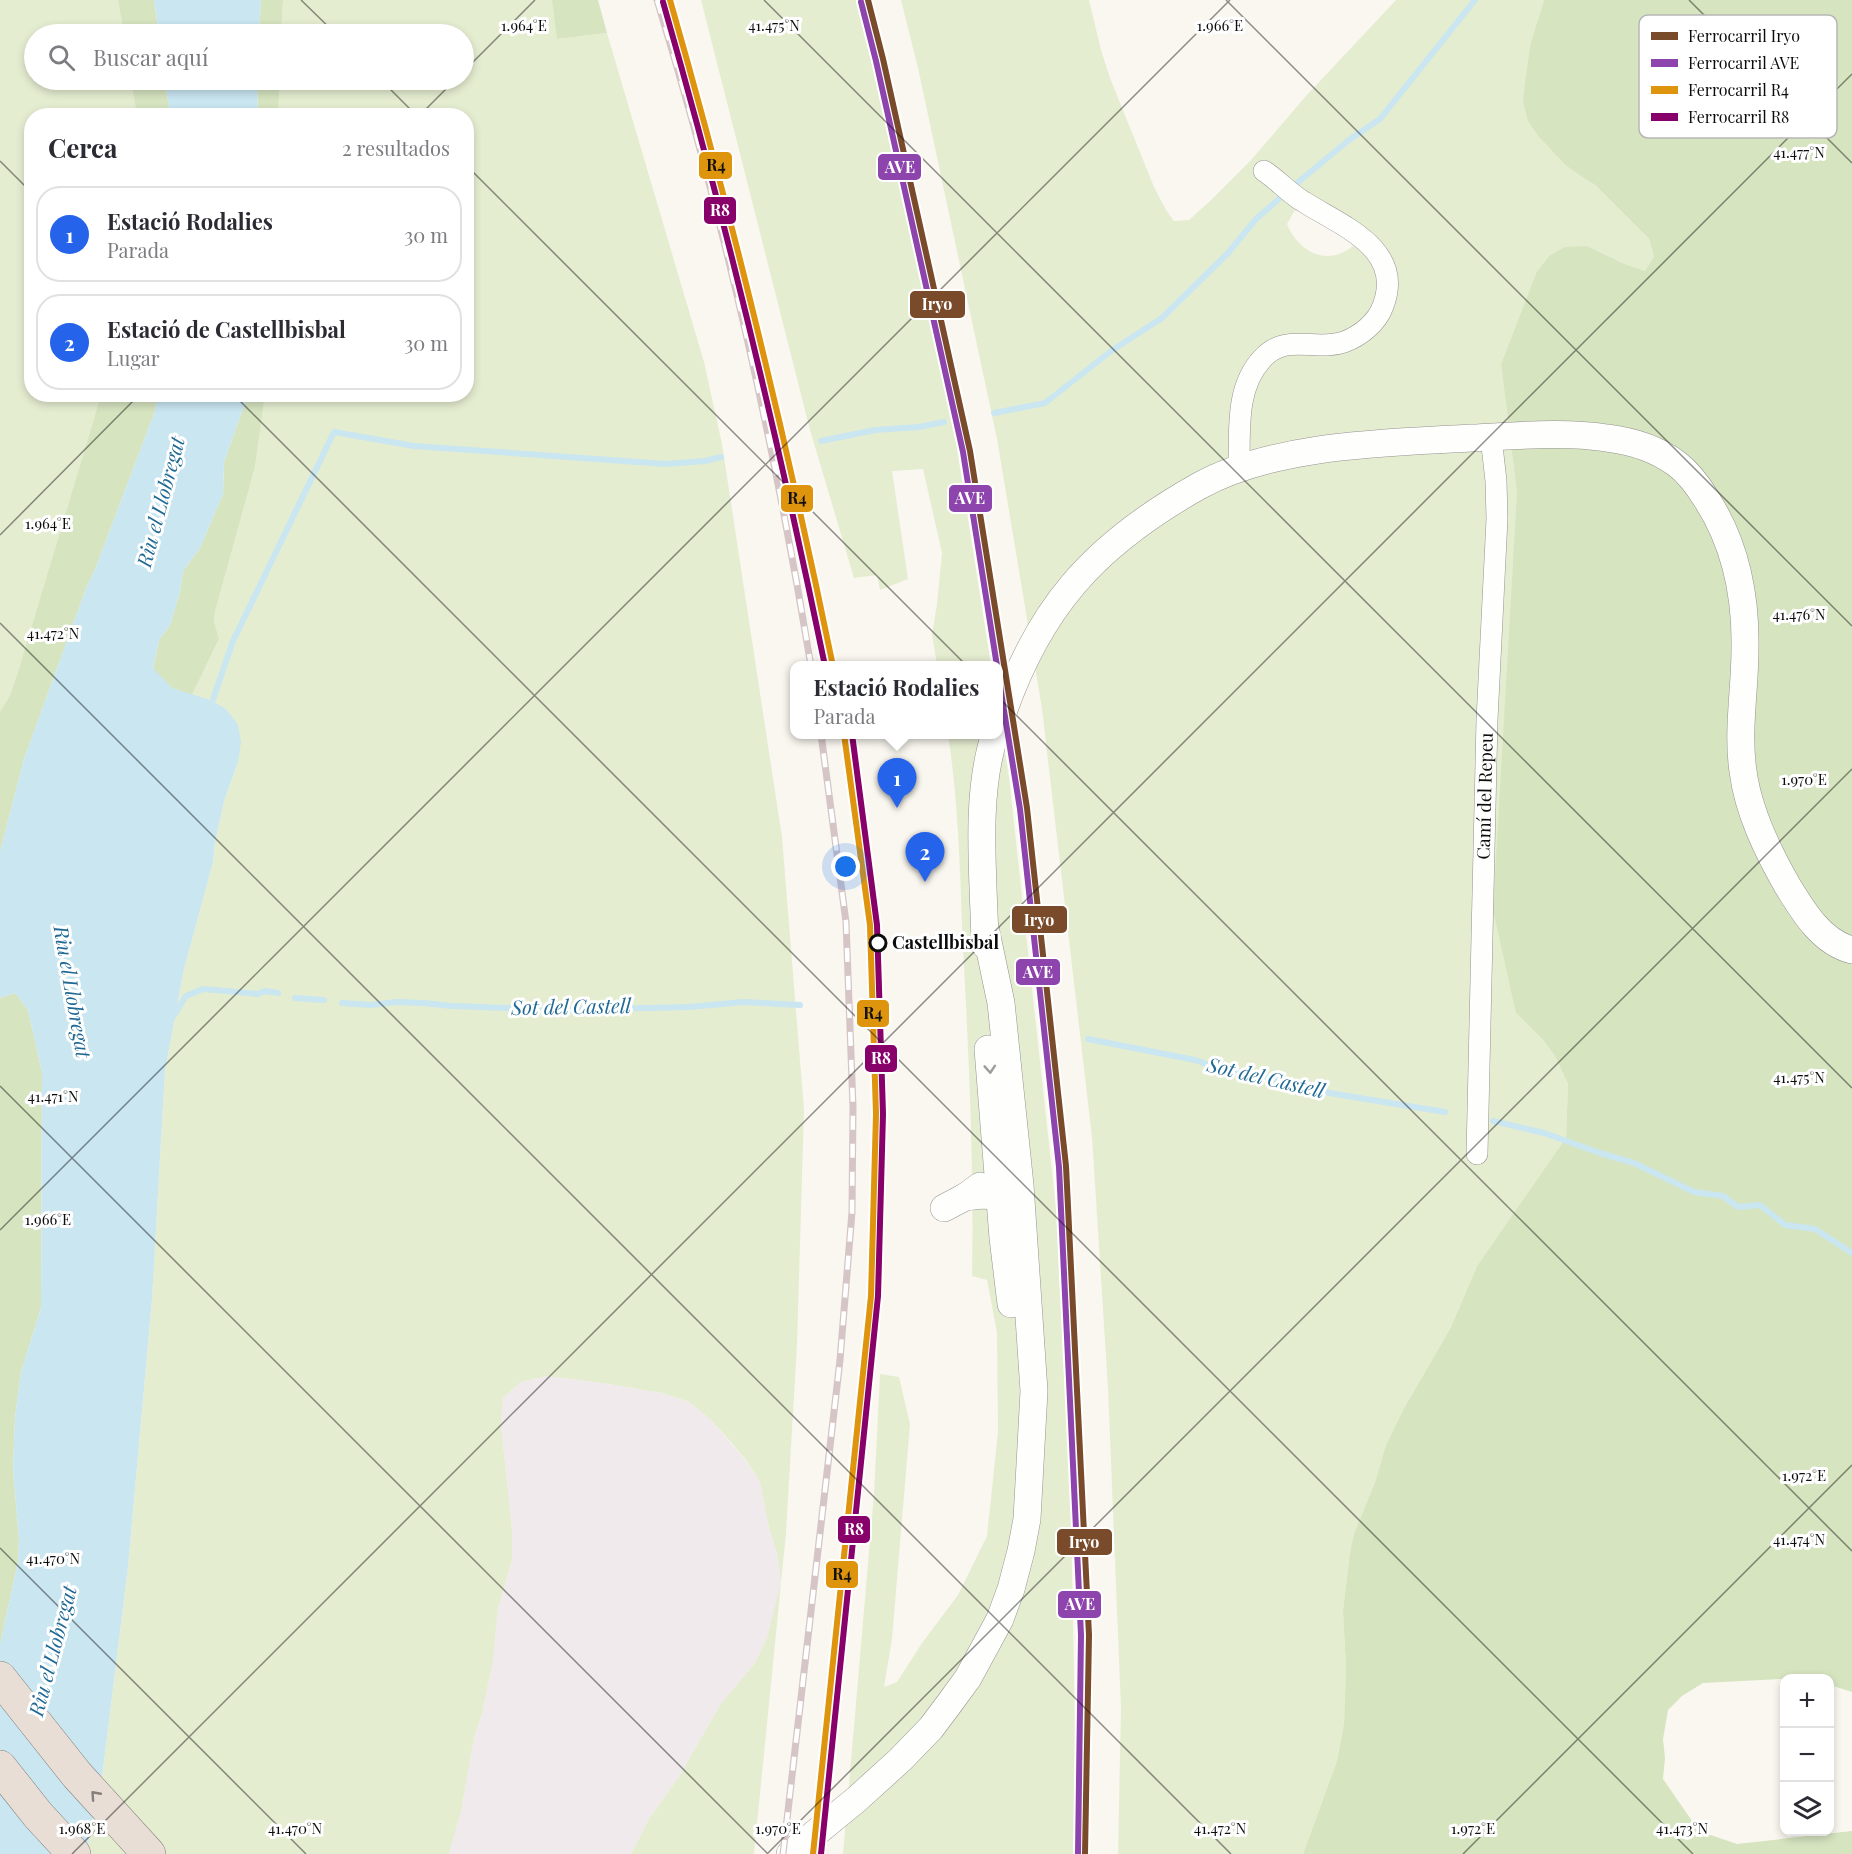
<!DOCTYPE html>
<html lang="es">
<head>
<meta charset="utf-8">
<style>
  body { margin:0; font-family:"Playfair Display",serif; background:#f2f2f3; color:#2b2b33 }
  .controls { position:absolute; right:18px; bottom:18px; display:grid; overflow:hidden; border-radius:12px; box-shadow:0 3px 9px #0003 }
  .controls button { width:54px; height:54px; display:grid; place-items:center; padding:0; border:0; border-bottom:2px solid #e1e1e2; background:#fff; color:#2b2b33; font:30px sans-serif }
  .you { position:absolute; left:846px; top:867px; width:21px; height:21px; margin:-15px; border:4px solid #fff; border-radius:50%; background:#1a73e8; box-shadow:0 0 0 9px #1a73e833 }
  .badge { display:grid; place-items:center; width:39px; height:39px; border-radius:50%; background:#2563eb; color:#fff; font-size:20px; font-weight:700 }
  .pin { position:absolute; translate:-50% -50px; filter:drop-shadow(0 2px 3px #0008) }
  .pin::after { content:''; position:absolute; top:32px; width:21px; height:18px; background:inherit; clip-path:polygon(0 0,100% 0,50% 100%) }
  .popup { position:absolute; left:790px; top:661px; width:213px; height:78px; box-sizing:border-box; display:grid; place-content:center; border-radius:12px; background:#fff; filter:drop-shadow(0 2px 4px #0005); font-size:20px; white-space:nowrap; color:#7c7c81 }
  .popup b { font-size:22px; color:#2b2b33 }
  .popup::after { content:''; position:absolute; left:50%; top:100%; margin-left:-12px; border:12px solid transparent; border-top-color:#fff }
  .list { margin:0; padding:0; list-style:none }
  h2 { display:flex; justify-content:space-between; align-items:center; height:78px; margin:0; padding:0 24px; font-size:26px }
  h2 small { font-size:20px; font-weight:400; color:#7c7c81 }
  .list li { display:grid; grid-template-columns:39px 1fr auto; gap:18px; align-items:center; box-sizing:border-box; height:96px; margin:0 12px 12px; padding:0 12px; border:2px solid #e1e1e2; border-radius:24px }
  .list b { display:block; font-size:22px; white-space:nowrap }
  .list p { margin:0; font-size:20px; white-space:nowrap; color:#7c7c81 }
  .list em { font-size:20px; font-style:normal; color:#7c7c81 }
  .icon { flex:none; width:33px; height:33px; fill:none; stroke:currentColor; stroke-width:2; stroke-linecap:round; stroke-linejoin:round }
  .map { position:relative; flex:none; width:1852px; height:1854px; overflow:hidden }
  .search { position:absolute; background:#fff; box-shadow:0 3px 9px #0003; left:24px; top:24px; width:450px; height:66px; display:flex; align-items:center; gap:15px; box-sizing:border-box; padding:0 21px; border-radius:33px; color:#7c7c81; font-size:22px }
  .panel { position:absolute; background:#fff; box-shadow:0 3px 9px #0003; left:24px; top:108px; width:450px; height:294px; border-radius:24px }
  .map>svg:first-child { display:block }
</style>
</head>
<body>
<div class="map">
<svg width="1852" height="1854" viewBox="0 0 1852 1854">
  <rect width="100%" height="100%" fill="#faf7f0"/>
  <path fill="#f0eaed" d="M 547,1376 L 602,1383 L 662,1393 L 689,1402 L 711,1420 L 745,1460 L 760,1482 L 769,1528 L 777,1554 L 781,1582 L 775,1611 L 767,1638 L 755,1663 L 720,1705 L 680,1775 L 649,1819 L 631,1854 L 449,1854 L 461,1812 L 474,1738 L 482,1714 L 493,1661 L 498,1609 L 512,1560 L 512,1529 L 501,1425 L 503,1398 L 521,1382 Z"/>
  <g fill="#e5edd1" fill-rule="evenodd">
    <path d="M 0,0 L 118,0 L 124,34 L 34,34 L 34,80 L 131,80 L 137,113 L 137,116 L 32,116 L 32,394 L 101,395 L 17,675 L 10,695 L 0,712 Z"/>
    <path d="M 283,0 L 552,0 L 558,39 L 607,33 L 704,362 L 722,444 L 782,837 L 804,1110 L 797,1345 L 786,1533 L 754,1854 L 631,1854 L 649,1819 L 680,1775 L 720,1705 L 755,1663 L 767,1638 L 781,1582 L 777,1554 L 769,1528 L 760,1482 L 745,1459 L 728,1439 L 711,1420 L 689,1402 L 662,1393 L 602,1383 L 547,1376 L 521,1382 L 503,1398 L 501,1425 L 512,1529 L 512,1560 L 498,1609 L 493,1661 L 482,1714 L 474,1738 L 461,1812 L 449,1854 L 86,1854 L 102,1777 L 128,1567 L 152,1299 L 165,1070 L 184,969 L 213,862 L 215,842 L 224,801 L 238,762 L 210,700 L 192,695 L 219,639 L 214,621 L 215,612 L 255,467 L 265,395 L 466,394 L 466,116 L 278,115 L 280,80 L 464,80 L 464,34 L 281,34 Z"/>
    <path d="M 701,0 L 856,0 L 881,93 L 956,442 L 991,665 L 937,665 L 932,634 L 937,604 L 942,553 L 923,469 L 892,471 L 908,579 L 880,590 L 877,575 L 854,578 L 810,430 Z"/>
    <path d="M 901,0 L 1089,0 L 1101,50 L 1110,78 L 1154,187 L 1166,210 L 1174,221 L 1189,220 L 1210,201 L 1251,160 L 1306,96 L 1396,0 L 1544,0 L 1531,42 L 1539,137 L 1564,164 L 1579,175 L 1595,185 L 1649,239 L 1654,256 L 1645,271 L 1625,264 L 1587,246 L 1549,256 L 1537,271 L 1501,364 L 1517,493 L 1516,1013 L 1543,1040 L 1555,1056 L 1568,1084 L 1566,1139 L 1477,1266 L 1451,1327 L 1403,1410 L 1386,1445 L 1375,1482 L 1354,1534 L 1350,1552 L 1343,1610 L 1346,1668 L 1344,1723 L 1337,1761 L 1303,1854 L 1118,1854 L 1121,1708 L 1108,1388 L 1092,1137 L 1042,709 L 997,439 L 918,68 ZM 1298,205 L 1356,243 C 1331,268 1299,254 1287,224 Z"/>
    <path d="M 999,715 L 1009,777 L 1056,1208 L 1071,1514 L 1076,1785 L 1073,1854 L 843,1854 L 874,1494 L 880,1374 L 899,1377 L 910,1424 L 892,1639 L 884,1687 L 897,1682 L 922,1643 L 958,1595 L 987,1536 L 998,1432 L 997,1333 L 987,1280 L 972,1276 C 974,1166 969,1057 963,948 C 960,877 959,805 948,735 L 999,734 Z"/>
  </g>
  <g fill="#d6e4c0">
    <path d="M 118,0 L 154,0 L 159,34 L 124,34 Z"/>
    <path d="M 261,0 L 283,0 L 281,34 L 259,34 Z"/>
    <path d="M 552,0 L 598,0 L 607,33 L 557,39 Z"/>
    <path d="M 1544,0 L 1852,0 L 1852,1692 L 1830,1685 L 1830,1678 L 1802,1678 L 1703,1683 L 1682,1696 L 1668,1710 L 1663,1739 L 1665,1758 L 1663,1779 L 1699,1831 L 1737,1844 L 1852,1831 L 1852,1854 L 1303,1854 L 1337,1761 L 1344,1723 L 1346,1668 L 1343,1610 L 1350,1552 L 1354,1534 L 1375,1482 L 1386,1445 L 1403,1410 L 1451,1327 L 1477,1266 L 1566,1138 L 1568,1084 L 1555,1056 L 1543,1040 L 1516,1013 L 1493,910 L 1517,493 L 1501,364 L 1537,271 L 1549,256 L 1565,247 L 1587,246 L 1625,264 L 1645,271 L 1654,256 L 1649,239 L 1595,185 L 1579,175 L 1564,164 L 1539,137 L 1528,121 L 1523,102 L 1525,82 L 1531,42 Z"/>
    <path d="M 131,80 L 165,80 L 170,115 L 137,115 Z"/>
    <path d="M 257,80 L 280,80 L 278,115 L 258,115 Z"/>
    <path d="M 101,395 L 157,395 L 155,411 L 96,567 L 87,586 L 24,759 L 0,852 L 0,712 L 10,695 L 17,675 Z"/>
    <path d="M 248,395 L 265,395 L 255,467 L 215,612 L 214,621 L 219,639 L 192,695 L 172,688 L 153,669 L 159,640 L 170,625 L 180,592 L 183,571 L 200,548 L 223,494 L 224,462 Z"/>
    <path d="M 15,993 L 28,1010 L 42,1072 L 41,1308 L 21,1372 L 15,1417 L 13,1468 L 19,1540 L 18,1561 L 0,1645 L 0,998 Z"/>
  </g>
  <g fill="#c9e6f1">
    <path d="M 154,0 L 261,0 L 259,34 L 159,34 Z"/>
    <path d="M 165,80 L 257,80 L 258,115 L 170,115 Z"/>
    <path d="M 157,395 L 248,395 L 224,462 L 223,494 L 200,548 L 183,571 L 180,592 L 170,625 L 159,640 L 153,668 L 172,688 L 210,700 L 226,709 L 238,725 L 241,742 L 238,762 L 224,801 L 215,842 L 213,862 L 184,969 L 165,1070 L 152,1299 L 128,1567 L 102,1777 L 86,1854 L 0,1854 L 0,1645 L 18,1561 L 19,1540 L 13,1468 L 15,1417 L 21,1372 L 41,1308 L 42,1095 L 42,1072 L 28,1010 L 15,993 L 0,998 L 0,852 L 24,759 L 87,586 L 96,567 L 155,411 Z"/>
  </g>
  <g fill="none" stroke-linecap="round" stroke-linejoin="round">
    <g stroke="#c9e6f1" stroke-width="6">
      <path d="M 1297,183 L 1349,140 L 1380,119 L 1475,0"/>
      <path d="M 994,413 L 1045,403 L 1111,351 L 1162,318 L 1228,253 L 1256,219 L 1281,197"/>
      <path d="M 821,441 L 875,430 L 919,427 L 944,422"/>
      <path d="M 210,708 L 233,641 L 334,432 L 414,446 L 666,464 L 705,461 L 721,457"/>
      <path d="M 295,998 L 324,1000"/>
      <path d="M 342,1003 L 370,1005 L 397,1002 L 423,1003 L 452,1006 L 507,1008 L 525,1007 L 565,1010 L 688,1007 L 744,1002 L 800,1005"/>
      <path d="M 173,1017 L 186,996 L 203,989 L 258,994 L 265,991 L 278,993"/>
      <path d="M 1088,1039 L 1195,1060 L 1220,1069 L 1281,1080 L 1297,1087 L 1310,1085 L 1329,1093 L 1445,1112"/>
      <path d="M 1493,1121 L 1544,1133 L 1600,1153 L 1634,1163 L 1694,1192 L 1723,1196 L 1738,1207 L 1760,1205 L 1785,1225 L 1815,1229 L 1852,1253"/>
    </g>
    <g stroke="#93928f" stroke-width="22">
      <g id="minor">
        <path d="M 1239,468 C 1240,432 1235,388 1262,359 C 1286,332 1315,352 1344,342 C 1360,336 1377,323 1383,306 C 1405,249 1342,226 1304,202 C 1290,194 1278,180 1264,171"/>
        <path id="s1" d="M 1477,1154 L 1487,720 L 1497,519 L 1496,481 L 1491,437"/>
      </g>
    </g>
    <g stroke="#93928f" stroke-width="28">
      <g id="tertiary">
        <path d="M 999,724 C 1037,608 1094,545 1199,486 C 1275,444 1386,443 1472,438 C 1516,436 1563,431 1607,438 C 1631,441 1657,449 1677,464 C 1689,473 1699,487 1707,500 C 1736,545 1746,596 1745,649 C 1745,690 1737,731 1743,771 C 1748,811 1767,850 1787,885 C 1803,911 1821,942 1852,950"/>
        <path d="M 985,945 C 984,878 974,798 995,734"/>
        <path d="M 988,1049 L 1003,1238 L 1011,1304"/>
        <path d="M 965,1197 C 989,1194 994,1192 1008,1212"/>
        <path d="M 944,1208 L 965,1197 L 980,1186"/>
        <path d="M 790,1854 L 857,1799 L 901,1759 L 931,1728 L 949,1704 L 968,1678 L 1000,1619 L 1011,1589 L 1021,1551 L 1027,1519 L 1034,1391 L 1020,1185 L 1001,1003 L 985,927"/>
      </g>
    </g>
    <g stroke="#807f7c" stroke-width="34">
      <g id="motorway">
        <path d="M 0,1678 L 77,1775 L 149,1854"/>
        <path d="M 0,1767 L 38,1815 L 74,1854"/>
      </g>
    </g>
    <use href="#minor" stroke="#fefefd" stroke-width="21"/>
    <use href="#tertiary" stroke="#fefefd" stroke-width="27"/>
    <use href="#motorway" stroke="#e8ded6" stroke-width="33"/>
    <g stroke="#d5c5c6" stroke-width="7">
      <g id="rail">
        <path d="M 657,0 C 724,218 774,441 811,666"/>
        <path d="M 783,1854 L 840,1360 L 852,1212 L 853,1107 L 846,922 L 821,734"/>
      </g>
    </g>
    <use href="#rail" stroke="#fff" stroke-width="4.5" stroke-dasharray="14" stroke-linecap="butt"/>
    <g stroke="#fff" stroke-width="10">
      <path id="rail-1" d="M 868,0 L 883,59 L 970,451 L 1027,808 L 1066,1166 L 1089,1635 L 1085,1854"/>
    </g>
    <g stroke="#fff" stroke-width="10">
      <g id="rail-2">
        <path d="M 861,2 L 876,61 L 963,452 L 997,666"/>
        <path d="M 999,680 L 1020,809 L 1059,1167 L 1081,1635 L 1078,1854"/>
      </g>
    </g>
    <g stroke="#fff" stroke-width="10">
      <g id="rail-3">
        <path d="M 670,0 C 733,220 787,442 833,666"/>
        <path d="M 813,1854 L 871,1296 L 876,1114 L 870,925 L 844,734"/>
      </g>
    </g>
    <g stroke="#fff" stroke-width="10">
      <g id="rail-4">
        <path d="M 663,2 C 726,221 779,442 825,666"/>
        <path d="M 821,1854 L 878,1296 L 883,1114 L 877,925 L 852,734"/>
      </g>
    </g>
    <use href="#rail-1" stroke="#7a4b2a" stroke-width="6"/>
    <use href="#rail-2" stroke="#8e44ad" stroke-width="6"/>
    <use href="#rail-3" stroke="#df940d" stroke-width="6"/>
    <use href="#rail-4" stroke="#88006a" stroke-width="6"/>
  </g>
  <defs><path id="oneway-chevron" d="M-2-3.5L2.5 0L-2 3.5" fill="none" stroke-width="1.6" stroke-linecap="round" stroke-linejoin="round" transform="scale(1.5)"/></defs>
  <use stroke="#9d9d9d" href="#oneway-chevron" transform="translate(990 1069) rotate(86)"/>
  <use stroke="#85807b" href="#oneway-chevron" transform="translate(95 1795) rotate(-132)"/>
  <path fill="none" stroke="#0c0c0c" stroke-width="1.5" stroke-opacity="0.45" d="M 301,0 L 336,34M 764,0 L 1852,1088M 1226,0 L 1852,626M 1689,0 L 1852,163M 464,71 L 535,0M 381,80 L 417,116M 419,116 L 455,80M 0,161 L 32,193M 466,165 L 1852,1551M 233,394 L 1693,1854M 0,535 L 140,394M 0,623 L 1231,1854M 0,1086 L 768,1854M 0,1230 L 1230,0M 0,1548 L 306,1854M 72,1854 L 1852,74M 767,1854 L 1852,769M 1463,1854 L 1852,1465"/>
  <circle fill="#fff" stroke="#0c0c0c" stroke-width="3" cx="878" cy="943" r="8"/>
  <g text-anchor="middle" stroke-width="6" stroke-linejoin="round" paint-order="stroke">
    <g font-size="18" fill="#0c0c0c" stroke="#fff">
      <text dy="6" stroke="none"><textPath href="#s1" startOffset="358">Camí del Repeu</textPath></text>
    </g>
    <g font-size="18" font-weight="bold" fill="#0c0c0c" stroke="#fff" text-anchor="start">
      <text x="892" y="949">Castellbisbal</text>
    </g>
    <g font-size="20" font-style="italic" fill="#1f6994" stroke="#fff">
      <text transform="translate(161 502) rotate(-75)" y="7">Riu el Llobregat</text>
      <text transform="translate(72 992) rotate(80)" y="7">Riu el Llobregat</text>
      <text transform="translate(571 1007) rotate(-1)" y="7">Sot del Castell</text>
      <text transform="translate(1266 1078) rotate(13)" y="7">Sot del Castell</text>
      <text transform="translate(53 1651) rotate(-75)" y="7">Riu el Llobregat</text>
    </g>
  </g>
  <rect x="1639" y="15" width="198" height="123" rx="9" fill="#fff" stroke="#b6b6b6" stroke-width="1.5"/>
  <rect x="1651" y="32" width="27" height="8" fill="#7a4b2a"/>
  <rect x="1651" y="59" width="27" height="8" fill="#8e44ad"/>
  <rect x="1651" y="86" width="27" height="8" fill="#df940d"/>
  <rect x="1651" y="113" width="27" height="8" fill="#88006a"/>
  <g font-size="16" fill="#0c0c0c">
    <text x="1688" y="42">Ferrocarril Iryo</text>
    <text x="1688" y="69">Ferrocarril AVE</text>
    <text x="1688" y="96">Ferrocarril R4</text>
    <text x="1688" y="123">Ferrocarril R8</text>
  </g>
  <g font-size="15" text-anchor="middle" fill="#0c0c0c" stroke="#fff" stroke-width="6" stroke-linejoin="round" paint-order="stroke">
    <text x="524" y="31">1.964°E</text>
    <text x="774" y="31">41.475°N</text>
    <text x="1220" y="31">1.966°E</text>
    <text x="1799" y="158">41.477°N</text>
    <text x="48" y="529">1.964°E</text>
    <text x="1799" y="620">41.476°N</text>
    <text x="53" y="639">41.472°N</text>
    <text x="1804" y="785">1.970°E</text>
    <text x="1799" y="1083">41.475°N</text>
    <text x="53" y="1102">41.471°N</text>
    <text x="48" y="1225">1.966°E</text>
    <text x="1804" y="1481">1.972°E</text>
    <text x="1799" y="1545">41.474°N</text>
    <text x="53" y="1564">41.470°N</text>
    <text x="82" y="1834">1.968°E</text>
    <text x="295" y="1834">41.470°N</text>
    <text x="778" y="1834">1.970°E</text>
    <text x="1220" y="1834">41.472°N</text>
    <text x="1473" y="1834">1.972°E</text>
    <text x="1682" y="1834">41.473°N</text>
  </g>
  <g stroke="#fff" stroke-width="2">
    <rect x="698" y="151" width="35" height="29" rx="6" fill="#df940d"/>
    <rect x="877" y="153" width="45" height="28" rx="6" fill="#8e44ad"/>
    <rect x="703" y="196" width="34" height="29" rx="6" fill="#88006a"/>
    <rect x="909" y="290" width="57" height="29" rx="6" fill="#7a4b2a"/>
    <rect x="780" y="484" width="34" height="29" rx="6" fill="#df940d"/>
    <rect x="948" y="484" width="45" height="29" rx="6" fill="#8e44ad"/>
    <rect x="1011" y="905" width="57" height="29" rx="6" fill="#7a4b2a"/>
    <rect x="1015" y="958" width="46" height="28" rx="6" fill="#8e44ad"/>
    <rect x="856" y="999" width="34" height="29" rx="6" fill="#df940d"/>
    <rect x="864" y="1044" width="34" height="29" rx="6" fill="#88006a"/>
    <rect x="837" y="1515" width="34" height="29" rx="6" fill="#88006a"/>
    <rect x="1056" y="1528" width="57" height="28" rx="6" fill="#7a4b2a"/>
    <rect x="825" y="1560" width="34" height="29" rx="6" fill="#df940d"/>
    <rect x="1057" y="1590" width="45" height="29" rx="6" fill="#8e44ad"/>
  </g>
  <g font-size="16" text-anchor="middle" font-weight="bold" fill="#fff">
    <text x="900" y="173">AVE</text>
    <text x="720" y="216">R8</text>
    <text x="937" y="310">Iryo</text>
    <text x="970" y="504">AVE</text>
    <text x="1039" y="926">Iryo</text>
    <text x="1038" y="978">AVE</text>
    <text x="881" y="1064">R8</text>
    <text x="854" y="1535">R8</text>
    <text x="1084" y="1548">Iryo</text>
    <text x="1080" y="1610">AVE</text>
  </g>
  <g font-size="16" text-anchor="middle" font-weight="bold" fill="#111">
    <text x="716" y="171">R4</text>
    <text x="797" y="504">R4</text>
    <text x="873" y="1019">R4</text>
    <text x="842" y="1580">R4</text>
  </g>
</svg>
<div class="controls">
<button>+</button>
<button>−</button>
<button><svg class="icon" aria-label="layers" viewBox="0 0 24 24"><path d="M12 4l9 5-9 5-9-5zM3 14l9 5 9-5"/></svg></button>
</div>
<div class="you"></div>
<div class="pin badge" style="left:897px;top:808px">1</div>
<div class="popup"><b>Estació Rodalies</b>Parada</div>
<div class="pin badge" style="left:925px;top:882px">2</div>
<div class="search"><svg class="icon" aria-label="search" viewBox="0 0 24 24"><circle cx="10" cy="10" r="6"/><path d="M15 15l6 6"/></svg>Buscar aquí</div>
<section class="panel">
<h2>Cerca<small>2 resultados</small></h2>
<ul class="list">
<li><span class="badge">1</span><div><b>Estació Rodalies</b><p>Parada</p></div><em>30 m</em></li>
<li><span class="badge">2</span><div><b>Estació de Castellbisbal</b><p>Lugar</p></div><em>30 m</em></li>
</ul>
</section>
</div>
</body>
</html>
